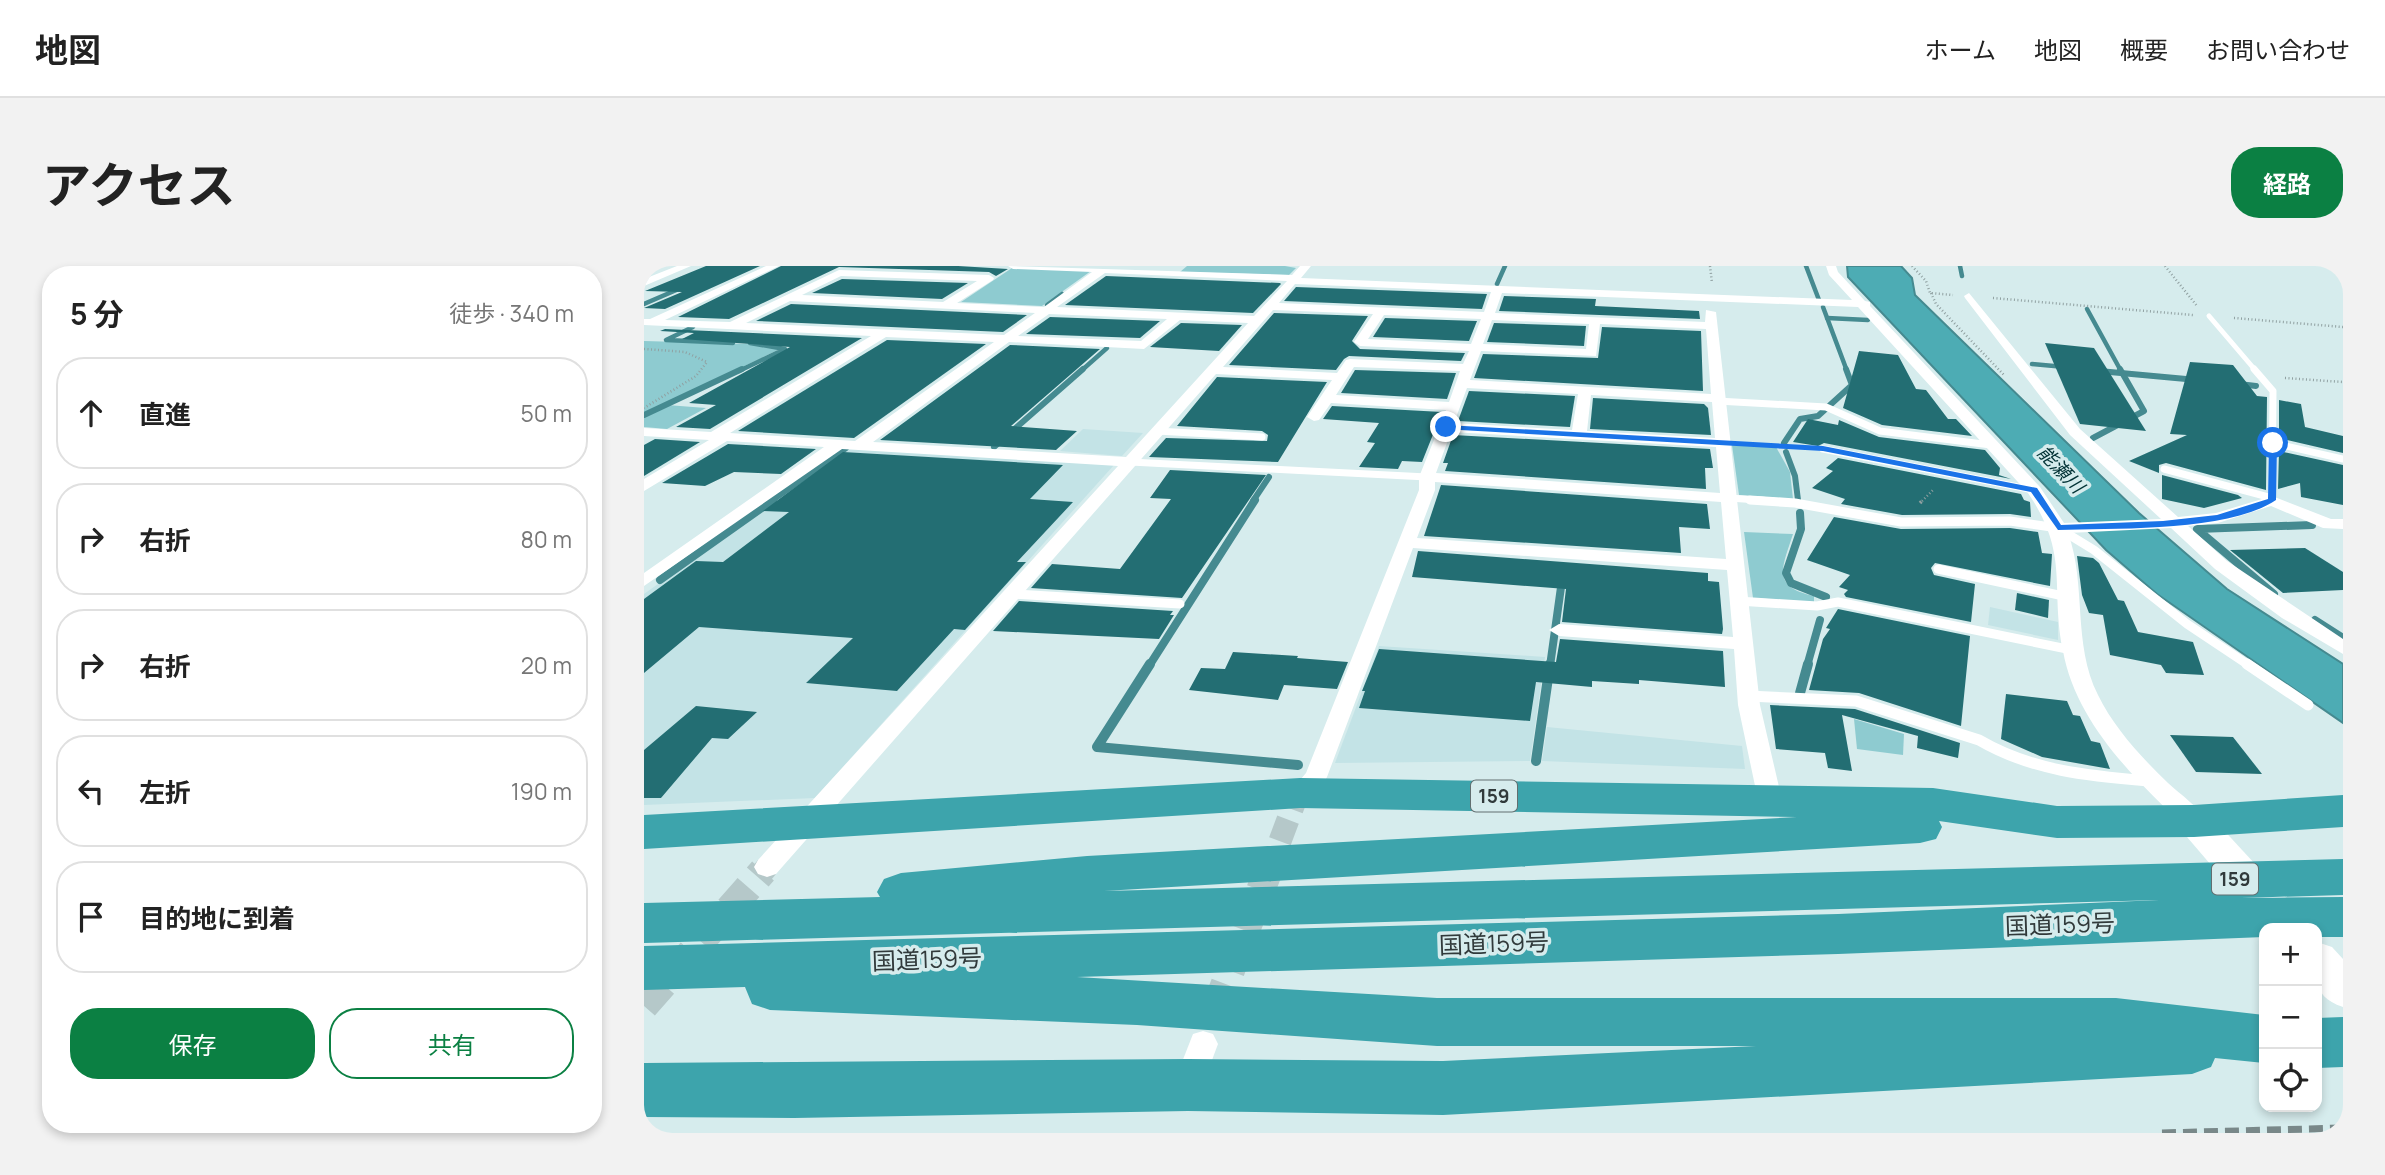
<!DOCTYPE html>
<html lang="ja">
<head>
<meta charset="utf-8">
<style>
  body { margin:0; font-family:Manrope,"Noto Sans JP",sans-serif; background:#f2f2f2; color:#222 }
  .controls { position:absolute; right:21px; bottom:21px; display:grid; overflow:hidden; border-radius:14px; box-shadow:0 4px 10px #0003 }
  .controls button { width:63px; height:63px; display:grid; place-items:center; padding:0; border:0; border-bottom:2px solid #e0e0e0; background:#fff; color:#222; font:35px sans-serif }
  .stop { position:absolute; width:21px; height:21px; margin:-16px; border:5px solid #1a73e8; border-radius:50%; background:#fff }
  .stop.end { background:#1a73e8; border-color:#fff; box-shadow:0 2px 7px #0008 }
  .list { margin:0; padding:0; list-style:none }
  h2 { display:flex; justify-content:space-between; align-items:center; height:91px; margin:0; padding:0 28px; font-size:30px }
  h2 small { font-size:23px; font-weight:400; color:#767676 }
  .list li { display:grid; grid-template-columns:46px 1fr auto; gap:21px; align-items:center; box-sizing:border-box; height:112px; margin:0 14px 14px; padding:0 14px; border:2px solid #e0e0e0; border-radius:28px }
  .list b { display:block; font-size:26px; white-space:nowrap }
  .list em { font-size:23px; font-style:normal; color:#767676 }
  .actions { display:flex; gap:14px; padding:21px 28px }
  .actions a { flex:1; padding:16px 0; border:2px solid #0b8043; border-radius:28px; text-align:center; font-size:24px; color:#0b8043 }
  .actions .main { background:#0b8043; color:#fff }
  .icon { flex:none; width:38px; height:38px; fill:none; stroke:currentColor; stroke-width:2; stroke-linecap:round; stroke-linejoin:round }
  .map { position:relative; flex:none; width:1699px; height:867px; overflow:hidden; border-radius:28px }
  header { display:flex; align-items:center; gap:42px; box-sizing:border-box; height:98px; padding:0 35px; background:#fff; border-bottom:2px solid #e0e0e0 }
  header strong { font-size:33px }
  nav { display:flex; gap:38px; margin-inline-start:auto; font-size:24px }
  .intro { display:flex; align-items:center; justify-content:space-between; box-sizing:border-box; height:168px; padding:0 42px }
  h1 { margin:0; font-size:49px }
  .button { padding:18px 32px; border-radius:28px; background:#0b8043; color:#fff; font-size:24px; font-weight:700 }
  main { display:flex; gap:42px; padding:0 42px }
  aside { flex:1; background:#fff; border-radius:28px; box-shadow:0 4px 10px #0003 }
  .map>svg:first-child { display:block }
</style>
</head>
<body>
<header>
<strong>地図</strong>
<nav><a>ホーム</a><a>地図</a><a>概要</a><a>お問い合わせ</a></nav>
</header>
<div class="intro"><h1>アクセス</h1><a class="button">経路</a></div>
<main>
<aside>
<h2>5 分<small>徒歩 · 340 m</small></h2>
<ul class="list">
<li><svg class="icon" aria-label="ahead" viewBox="0 0 24 24"><path d="M12 20V5M6 11l6-6 6 6"/></svg><div><b>直進</b></div><em>50 m</em></li>
<li><svg class="icon" aria-label="right" viewBox="0 0 24 24"><path d="M7 20v-9h11M14 6l5 5-5 5"/></svg><div><b>右折</b></div><em>80 m</em></li>
<li><svg class="icon" aria-label="right" viewBox="0 0 24 24"><path d="M7 20v-9h11M14 6l5 5-5 5"/></svg><div><b>右折</b></div><em>20 m</em></li>
<li><svg class="icon" aria-label="left" viewBox="0 0 24 24"><path d="M17 20v-9H6M10 6l-5 5 5 5"/></svg><div><b>左折</b></div><em>190 m</em></li>
<li><svg class="icon" aria-label="arrive" viewBox="0 0 24 24"><path d="M6 21V4h12l-3 4 3 4H6"/></svg><div><b>目的地に到着</b></div></li>
</ul>
<div class="actions"><a class="main">保存</a><a>共有</a></div>
</aside>
<div class="map">
<svg width="1699" height="867" viewBox="0 0 1699 867">
  <rect width="100%" height="100%" fill="#d6eced"/>
  <g fill="#c3e3e6">
    <path d="M 439,163 L 499,167 L 478,190 L 416,185 Z"/>
    <path d="M 204,182 L 470,199 L 171,532 L 0,539 L 0,328 Z"/>
    <path d="M 1346,341 L 1414,356 L 1414,374 L 1344,359 Z"/>
    <path d="M 735,380 L 901,391 L 886,495 L 691,497 Z"/>
    <path d="M 903,461 L 1098,480 L 1101,503 L 898,495 Z"/>
  </g>
  <g fill="#8ecbd0">
    <path d="M 543,0 L 641,0 L 652,2 L 645,9 L 536,6 Z"/>
    <path d="M 368,2 L 447,5 L 398,40 L 317,36 Z"/>
    <path d="M 0,75 L 105,78 L 136,83 L 0,148 Z"/>
    <path d="M 23,139 L 62,142 L 23,163 L 0,161 L 0,151 Z"/>
    <path d="M 1088,179 L 1132,181 L 1146,206 L 1149,233 L 1095,229 Z"/>
    <path d="M 1100,266 L 1149,268 C 1138,302 1127,321 1170,330 L 1170,336 L 1109,332 Z"/>
    <path d="M 1210,453 L 1260,468 L 1259,489 L 1213,483 Z"/>
  </g>
  <path fill="#4dacb4" stroke="#458a90" stroke-width="2" d="M 1203,0 L 1257,0 L 1268,12 L 1271,29 L 1495,247 L 1583,323 L 1699,398 L 1699,457 L 1513,328 L 1462,284 L 1204,11 Z"/>
  <g fill="none" stroke-linecap="round" stroke-linejoin="round">
    <g stroke="#458a90" stroke-width="4.5">
      <path d="M 1162,0 L 1175,34"/>
      <path d="M 1316,0 L 1318,10"/>
      <path d="M 853,18 L 861,0"/>
      <path d="M 0,38 L 37,22"/>
      <path d="M 403,39 L 418,28"/>
      <path d="M 1179,41 L 1203,105"/>
      <path d="M 1443,43 L 1477,105"/>
      <path d="M 1183,52 L 1224,54"/>
      <path d="M 49,61 L 22,74 L 89,77"/>
      <path d="M 1388,98 L 1421,101"/>
      <path d="M 95,105 L 141,83 L 106,77"/>
      <path d="M 437,105 L 463,82"/>
    </g>
    <g stroke="#458a90" stroke-width="6">
      <path d="M 1455,105 L 1553,114"/>
      <path d="M 1595,118 L 1612,120"/>
      <path d="M 0,149 L 98,103"/>
      <path d="M 1449,172 L 1500,145 L 1476,103"/>
      <path d="M 1140,177 L 1156,153 L 1174,150 L 1208,119 L 1202,103"/>
      <path d="M 350,181 L 439,103"/>
      <path d="M 1142,186 L 1151,210 L 1154,234"/>
      <path d="M 127,235 L 202,182"/>
      <path d="M 609,235 L 625,211"/>
    </g>
    <g stroke="#458a90" stroke-width="8">
      <path d="M 1156,247 L 1157,263 L 1142,307 L 1147,317 L 1182,331"/>
      <path d="M 16,314 L 129,234"/>
      <path d="M 1630,328 L 1553,263 L 1668,259"/>
      <path d="M 1671,354 L 1699,372"/>
      <path d="M 505,400 L 611,234"/>
      <path d="M 906,400 L 918,314"/>
      <path d="M 1163,400 L 1176,354"/>
    </g>
    <g stroke="#458a90" stroke-width="10">
      <path d="M 506,398 L 453,481 L 654,499"/>
      <path d="M 1156,427 L 1164,398"/>
      <path d="M 892,495 L 906,398"/>
    </g>
  </g>
  <g fill="#236e73">
    <path d="M 62,0 L 116,0 L 21,43 L 0,42 L 38,26 L 1,25 Z"/>
    <path d="M 137,0 L 314,0 L 364,3 L 352,10 L 345,6 L 195,1 L 85,53 L 34,51 Z"/>
    <path d="M 462,10 L 636,17 L 637,18 L 609,47 L 421,39 Z"/>
    <path d="M 198,13 L 324,17 L 298,33 L 168,27 Z"/>
    <path d="M 652,21 L 843,28 L 838,43 L 640,35 Z"/>
    <path d="M 860,30 L 952,33 L 951,40 L 1055,45 L 1056,53 L 855,45 Z"/>
    <path d="M 147,38 L 383,49 L 359,66 L 112,55 Z"/>
    <path d="M 630,47 L 724,50 L 708,75 L 716,83 L 821,87 L 817,95 L 705,90 L 700,93 L 692,104 L 585,99 Z"/>
    <path d="M 406,51 L 516,55 L 496,72 L 382,68 Z"/>
    <path d="M 741,52 L 833,55 L 825,75 L 729,71 Z"/>
    <path d="M 537,57 L 598,59 L 575,85 L 506,81 Z"/>
    <path d="M 850,57 L 942,60 L 940,80 L 843,76 Z"/>
    <path d="M 958,61 L 1057,65 L 1059,125 L 830,112 L 839,88 L 954,92 Z"/>
    <path d="M 21,63 L 218,72 L 66,163 L 32,161 L 72,139 L 45,137 L 146,81 L 38,73 L 50,67 L 16,65 Z"/>
    <path d="M 243,74 L 342,78 L 210,172 L 94,165 Z"/>
    <path d="M 1401,77 L 1450,82 L 1502,165 L 1436,158 Z"/>
    <path d="M 366,79 L 456,83 L 367,160 L 433,165 L 412,184 L 236,174 Z"/>
    <path d="M 1215,85 L 1254,89 L 1272,123 L 1282,124 L 1304,153 L 1312,153 L 1328,170 L 1238,159 L 1199,142 Z"/>
    <path d="M 1546,96 L 1589,99 L 1613,130 L 1623,131 L 1622,224 L 1522,197 L 1515,199 L 1515,207 L 1485,195 L 1543,169 L 1526,168 Z"/>
    <path d="M 711,104 L 812,107 L 803,133 L 697,127 Z"/>
    <path d="M 573,111 L 683,116 L 634,196 L 505,191 L 522,172 L 623,175 L 624,169 L 618,165 L 533,160 Z"/>
    <path d="M 825,125 L 931,130 L 926,161 L 814,155 Z"/>
    <path d="M 949,132 L 1060,138 L 1064,142 L 1067,169 L 946,163 Z"/>
    <path d="M 1635,134 L 1657,138 L 1661,161 L 1699,170 L 1699,187 L 1635,172 Z"/>
    <path d="M 688,140 L 798,146 L 778,196 L 758,195 L 754,203 L 715,201 L 731,177 L 723,176 L 735,157 L 679,153 Z"/>
    <path d="M 1164,153 L 1194,159 L 1195,154 L 1235,171 L 1341,184 L 1356,202 L 1355,209 L 1367,213 L 1180,177 L 1174,180 L 1149,176 Z"/>
    <path d="M 809,169 L 1066,183 L 1069,202 L 1061,202 L 1062,223 L 801,205 L 804,197 L 799,197 Z"/>
    <path d="M 11,173 L 56,176 L 0,210 L 0,179 Z"/>
    <path d="M 84,178 L 172,183 L 137,208 L 90,206 L 61,220 L 18,217 Z"/>
    <path d="M 1635,185 L 1699,199 L 1699,239 L 1657,231 L 1656,217 L 1634,223 Z"/>
    <path d="M 199,186 L 419,199 L 386,233 L 429,236 L 373,296 L 382,296 L 321,364 L 310,363 L 253,425 L 162,417 L 209,372 L 55,361 L 0,407 L 0,333 L 52,295 L 79,296 L 145,246 L 119,245 Z"/>
    <path d="M 1194,192 L 1377,228 L 1380,234 L 1386,236 L 1387,251 L 1366,248 L 1258,249 L 1197,238 L 1201,233 L 1168,222 L 1189,205 L 1182,202 Z"/>
    <path d="M 526,204 L 622,209 L 538,332 L 387,322 L 408,298 L 476,303 L 527,233 L 506,232 Z"/>
    <path d="M 1518,209 L 1594,229 L 1598,232 L 1560,242 L 1518,233 Z"/>
    <path d="M 797,219 L 1063,238 L 1066,263 L 1035,261 L 1037,287 L 780,270 Z"/>
    <path d="M 1190,251 L 1257,263 L 1366,262 L 1394,266 L 1398,287 L 1408,288 L 1406,320 L 1291,297 L 1287,302 L 1290,309 L 1331,318 L 1327,356 L 1202,331 L 1200,328 L 1204,324 L 1195,321 L 1206,309 L 1163,294 Z"/>
    <path d="M 1661,282 L 1699,306 L 1699,324 L 1639,327 L 1586,284 Z"/>
    <path d="M 774,285 L 1064,307 L 1064,315 L 1075,316 L 1079,363 L 1078,368 L 918,356 L 922,323 L 768,311 Z"/>
    <path d="M 1433,290 L 1449,292 L 1455,297 L 1474,334 L 1480,335 L 1494,366 L 1549,376 L 1560,409 L 1522,407 L 1517,399 L 1466,389 L 1459,349 L 1445,347 L 1438,329 Z"/>
    <path d="M 1373,327 L 1405,334 L 1404,352 L 1371,344 Z"/>
    <path d="M 375,335 L 529,345 L 526,349 L 530,349 L 515,373 L 349,365 Z"/>
    <path d="M 1194,343 L 1326,370 L 1317,460 L 1215,427 L 1165,424 L 1179,373 L 1186,363 L 1182,362 Z"/>
    <path d="M 916,373 L 1079,385 L 1081,421 L 995,414 L 995,418 L 948,415 L 948,421 L 892,416 L 886,455 L 715,442 L 721,425 L 718,425 L 735,383 L 912,396 Z"/>
    <path d="M 589,386 L 654,390 L 653,392 L 704,396 L 693,423 L 640,419 L 634,434 L 545,424 L 557,402 L 581,403 Z"/>
    <path d="M 1362,428 L 1423,435 L 1429,449 L 1436,450 L 1447,475 L 1456,477 L 1466,503 L 1398,491 L 1357,473 Z"/>
    <path d="M 1126,439 L 1211,443 L 1316,477 L 1314,492 L 1273,482 L 1274,470 L 1198,449 L 1208,505 L 1184,502 L 1181,487 L 1132,483 Z"/>
    <path d="M 52,440 L 113,446 L 84,473 L 68,472 L 17,532 L 0,532 L 0,484 Z"/>
    <path d="M 1526,469 L 1589,471 L 1618,508 L 1552,506 Z"/>
  </g>
  <g fill="none" stroke-linecap="round" stroke-linejoin="round">
    <g stroke="#b5c8c9" stroke-width="23" stroke-dasharray="23 11" stroke-linecap="butt">
      <path d="M 118,607 L 123,601"/>
      <path d="M 624,607 L 651,535"/>
    </g>
    <g stroke="#b5c8c9" stroke-width="29" stroke-dasharray="29 14" stroke-linecap="butt">
      <path d="M 0,740 L 119,605"/>
      <path d="M 571,745 L 624,605"/>
    </g>
    <g stroke="#90a0a1" stroke-width="2.5" stroke-dasharray="1 2.5" stroke-linecap="butt">
      <path d="M 1066,0 L 1068,17"/>
      <path d="M 1268,0 L 1282,15 L 1286,27 L 1309,29"/>
      <path d="M 1521,0 L 1553,40"/>
      <path d="M 1287,27 L 1292,38 L 1360,109"/>
      <path d="M 1349,32 L 1549,49"/>
      <path d="M 1590,52 L 1699,61"/>
      <path d="M 0,83 L 41,86 L 63,96 L 52,110 L 0,142"/>
      <path d="M 1641,112 L 1699,116"/>
      <path d="M 1100,178 L 1165,182"/>
      <path d="M 1278,235 L 1290,223"/>
    </g>
    <path stroke="#90a0a1" stroke-width="3.5" stroke-dasharray="2 4.5" stroke-linecap="butt" d="M 1276,237 L 1279,234"/>
    <path stroke="#fff" stroke-width="5" d="M 1565,50 L 1612,105"/>
    <g stroke="#fff" stroke-width="7">
      <path d="M 1610,103 L 1629,125 L 1628,235"/>
      <path d="M 1073,135 L 1182,141 L 1236,165 L 1347,179"/>
      <path d="M 513,165 L 618,171"/>
      <path d="M 1629,177 L 1699,193"/>
      <path d="M 1179,183 L 1390,224"/>
      <path d="M 486,196 L 783,211"/>
      <path d="M 1520,203 L 1628,232"/>
      <path d="M 1085,232 L 1129,235"/>
    </g>
    <g stroke="#fff" stroke-width="9">
      <path d="M 1106,234 L 1151,237 L 1257,256 L 1366,255 L 1414,262 L 1450,284 L 1543,358 L 1606,400"/>
      <path d="M 1294,303 L 1424,331"/>
      <path d="M 370,328 L 536,338"/>
      <path d="M 1094,335 L 1173,340 L 1194,336 L 1428,384"/>
    </g>
    <g stroke="#fff" stroke-width="11">
      <path d="M 1603,398 L 1664,439"/>
      <path d="M 1104,430 L 1212,435 L 1335,474 C 1388,505 1445,510 1505,515"/>
    </g>
    <g fill="#fff" fill-rule="evenodd">
      <path d="M 33,0 L 47,0 L 0,20 L 0,13 Z"/>
      <path d="M 122,0 L 135,0 L 21,54 L 86,56 L 195,4 L 345,9 L 350,12 L 349,14 L 313,37 L 400,41 L 448,6 L 369,3 L 364,0 L 648,9 L 656,0 L 667,0 L 657,12 L 1208,34 L 1185,9 L 1182,0 L 1192,0 L 1194,6 L 1221,35 L 1226,36 L 1226,40 L 1396,221 L 1420,257 L 1517,253 L 1426,169 L 1321,32 L 1320,30 L 1325,27 L 1436,163 L 1534,251 L 1572,247 L 1628,230 L 1687,253 L 1699,253 L 1699,263 L 1679,262 L 1627,240 L 1574,257 L 1544,260 L 1583,295 L 1699,373 L 1699,388 L 1638,352 L 1571,303 L 1527,262 L 1424,267 C 1443,319 1428,377 1454,429 C 1470,462 1498,492 1524,517 C 1537,529 1554,540 1562,555 L 1559,561 L 1550,564 L 1541,561 C 1491,513 1432,457 1419,385 C 1406,320 1426,289 1384,227 L 1214,41 L 858,27 L 851,47 L 1061,56 L 1062,44 L 1072,46 L 1116,439 L 1138,534 L 1134,540 L 1126,542 L 1118,540 L 1114,534 L 1094,439 L 1090,383 L 915,370 L 905,364 L 915,358 L 1089,371 L 1083,304 L 769,282 L 683,511 C 675,526 662,544 644,539 L 640,533 L 662,507 L 775,224 L 775,211 L 802,144 L 687,137 L 675,154 L 670,155 L 663,151 L 688,114 L 572,108 L 132,608 L 123,611 L 114,608 L 110,601 L 114,594 L 474,200 L 198,183 L 0,320 L 0,307 L 180,181 L 83,175 L 0,225 L 0,213 L 65,174 L 0,170 L 0,162 L 67,166 L 227,70 L 0,59 L 0,53 L 6,53 ZM 461,7 L 643,15 L 610,50 L 413,41 ZM 197,10 L 333,15 L 299,36 L 158,29 ZM 651,18 L 847,26 L 840,46 L 635,37 ZM 146,35 L 391,47 L 360,69 L 102,57 ZM 629,44 L 729,48 L 710,76 L 716,80 L 825,85 L 819,98 L 706,93 L 702,94 L 693,107 L 579,101 ZM 405,48 L 523,53 L 497,75 L 374,70 ZM 740,49 L 837,53 L 827,78 L 724,73 ZM 536,54 L 604,57 L 482,191 L 229,176 L 365,76 L 500,83 ZM 848,54 L 945,58 L 942,83 L 839,78 ZM 956,58 L 1062,63 L 1067,128 L 826,114 L 837,85 L 952,90 ZM 242,71 L 350,76 L 211,175 L 86,167 ZM 710,101 L 816,105 L 805,136 L 692,129 ZM 823,122 L 934,128 L 928,164 L 810,157 ZM 947,129 L 1068,136 L 1071,172 L 943,165 ZM 807,166 L 1072,181 L 1076,227 L 792,207 ZM 791,216 L 1077,236 L 1082,293 L 773,272 L 791,224 Z"/>
      <path d="M 559,765 L 569,768 L 574,778 L 555,829 L 544,833 L 533,829 L 529,819 L 549,768 Z"/>
    </g>
    <g fill="#fff" fill-rule="evenodd">
      <path d="M 1550,542 L 1563,546 L 1659,650 L 1665,662 L 1621,662 L 1537,564 L 1532,555 L 1537,546 Z"/>
      <path d="M 1673,676 L 1688,681 L 1699,693 L 1699,741 C 1664,729 1673,707 1673,676 Z"/>
    </g>
    <g fill="#3da4ac" fill-rule="evenodd">
      <path d="M 656,512 L 1289,522 L 1413,540 L 1550,539 L 1699,529 L 1699,561 L 1550,571 L 1413,572 L 1295,555 L 1298,561 L 1292,573 L 1276,577 L 460,625 L 1699,593 L 1699,629 L 1597,632 L 1699,631 L 1699,671 L 1673,671 L 1673,662 L 1620,662 L 1620,671 L 1194,688 L 433,711 L 793,732 L 1472,732 L 1620,749 L 1620,797 L 1571,792 L 1567,801 L 1548,808 L 799,849 L 544,845 L 150,852 L 0,851 L 0,797 L 544,793 L 799,795 L 1112,780 L 793,780 L 493,759 L 126,744 L 108,738 L 101,721 L 0,724 L 0,680 L 1194,648 L 1515,634 L 0,677 L 0,637 L 236,631 L 233,626 L 240,613 L 257,607 L 443,590 L 1153,551 L 656,542 L 0,583 L 0,549 Z"/>
      <path d="M 1699,751 L 1699,801 L 1673,802 L 1673,752 Z"/>
    </g>
    <path stroke="#798889" stroke-width="7" stroke-dasharray="14 7" stroke-linecap="butt" d="M 1518,867 L 1699,862"/>
  </g>
  <path fill="#1a73e8" d="M 802,159 L 1179,180 L 1393,222 L 1417,259 L 1519,255 L 1573,249 L 1624,233 L 1625,177 L 1629,175 L 1633,177 L 1632,234 C 1585,266 1472,262 1414,264 L 1387,226 L 1179,185 L 799,163 Z"/>
  <g text-anchor="middle" stroke-width="7" stroke-linejoin="round" paint-order="stroke">
    <g font-size="19" font-style="italic" fill="#013134" stroke="#d6eced">
      <text transform="translate(1417 203) rotate(46)" y="7">能瀬川</text>
    </g>
    <g fill="#d6eced" stroke="#626f70" stroke-width="2">
      <rect x="827" y="514.5" width="46" height="31" rx="5"/>
      <rect x="1568" y="597.5" width="46" height="31" rx="5"/>
    </g>
    <g font-size="19" font-weight="bold" fill="#313a3b">
      <text x="850" y="537">159</text>
      <text x="1591" y="620">159</text>
    </g>
    <g font-size="24" fill="#313a3b" stroke="#d6eced">
      <text transform="translate(1416 659) rotate(-2)" y="8">国道159号</text>
      <text transform="translate(850 678) rotate(-2)" y="8">国道159号</text>
      <text transform="translate(283 694) rotate(-2)" y="8">国道159号</text>
    </g>
  </g>
</svg>
<div class="controls">
<button>+</button>
<button>−</button>
<button><svg class="icon" aria-label="locate" viewBox="0 0 24 24"><circle cx="12" cy="12" r="6"/><path d="M12 2v4M12 18v4M2 12h4M18 12h4"/></svg></button>
</div>
<div class="stop" style="left:1629px;top:177px"></div>
<div class="stop end" style="left:802px;top:161px"></div>
</div>
</main>
</body>
</html>
